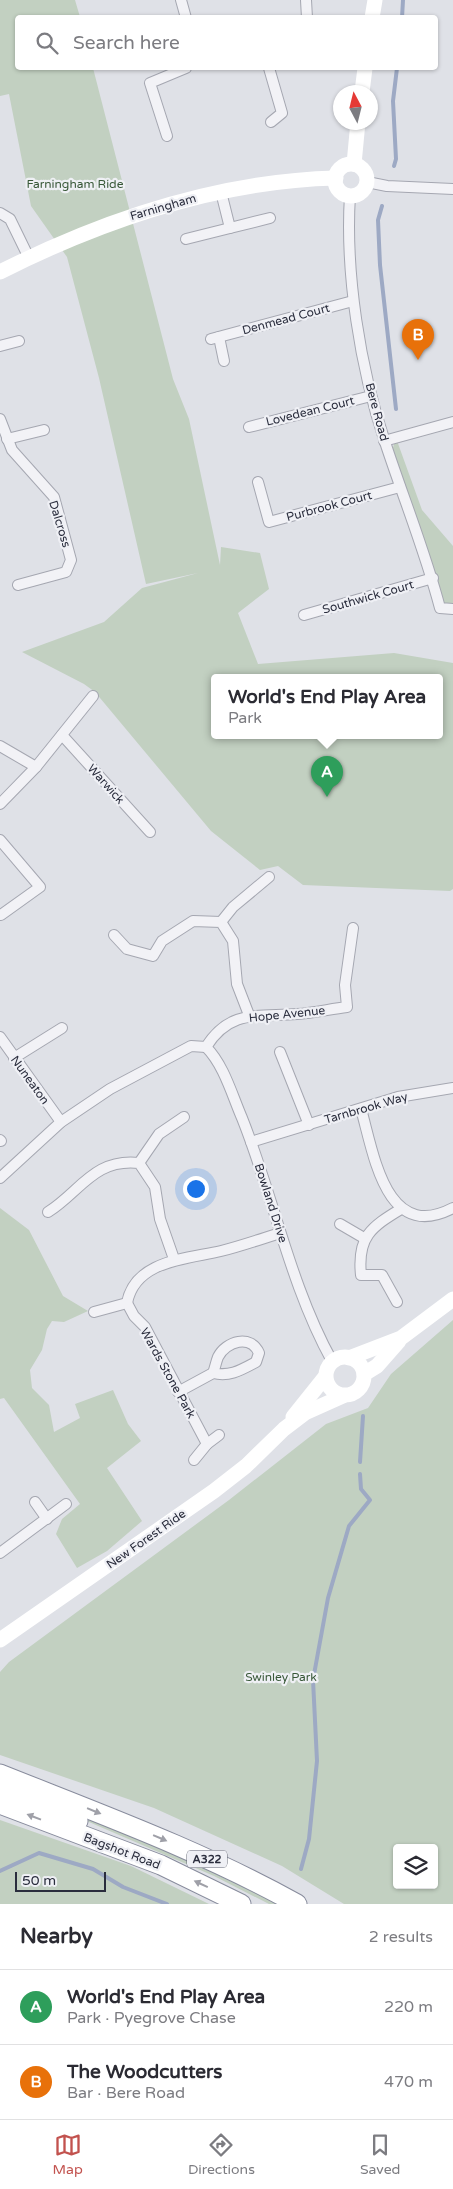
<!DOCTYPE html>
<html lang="en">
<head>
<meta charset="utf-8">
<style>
  body { margin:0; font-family:"Varela Round",sans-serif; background:#f7f7f7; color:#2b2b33 }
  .controls { position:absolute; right:15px; bottom:15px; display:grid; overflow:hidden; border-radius:5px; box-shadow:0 1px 4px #0004 }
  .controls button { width:45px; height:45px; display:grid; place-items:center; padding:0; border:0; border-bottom:1px solid #e1e1e2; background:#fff; color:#2b2b33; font:25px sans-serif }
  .compass { position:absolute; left:333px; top:85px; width:45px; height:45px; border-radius:50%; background:#fff; box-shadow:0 1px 4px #0004; rotate:353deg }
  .scale { position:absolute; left:15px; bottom:12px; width:91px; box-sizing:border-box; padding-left:5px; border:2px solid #2a2d3d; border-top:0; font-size:14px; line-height:18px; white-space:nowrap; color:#2a2d3d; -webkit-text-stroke:4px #eff0f5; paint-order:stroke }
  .you { position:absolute; left:195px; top:1188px; width:18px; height:18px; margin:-12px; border:4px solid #fff; border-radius:50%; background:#1a73e8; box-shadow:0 0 0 8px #1a73e833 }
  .badge { display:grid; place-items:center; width:32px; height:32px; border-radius:50%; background:#c2524e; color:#fff; font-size:16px; font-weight:700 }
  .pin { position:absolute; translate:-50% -41px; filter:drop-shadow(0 1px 2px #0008) }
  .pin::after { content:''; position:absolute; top:26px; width:18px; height:15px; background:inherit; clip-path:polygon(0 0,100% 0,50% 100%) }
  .popup { position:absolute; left:211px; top:674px; width:232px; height:65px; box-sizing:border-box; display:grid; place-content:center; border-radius:5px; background:#fff; filter:drop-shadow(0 1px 4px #0005); font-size:16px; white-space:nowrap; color:#7c7c81 }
  .popup b { font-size:19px; color:#2b2b33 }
  .popup::after { content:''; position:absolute; left:50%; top:100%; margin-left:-10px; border:10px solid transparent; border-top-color:#fff }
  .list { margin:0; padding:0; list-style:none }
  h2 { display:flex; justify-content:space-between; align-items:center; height:65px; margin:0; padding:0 20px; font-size:21px }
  h2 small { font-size:16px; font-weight:400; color:#7c7c81 }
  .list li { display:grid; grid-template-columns:32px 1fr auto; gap:15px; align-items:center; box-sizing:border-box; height:75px; padding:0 20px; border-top:1px solid #e1e1e2 }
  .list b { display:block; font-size:19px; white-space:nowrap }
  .list p { margin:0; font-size:16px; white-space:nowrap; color:#7c7c81 }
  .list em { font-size:16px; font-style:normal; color:#7c7c81 }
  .icon { flex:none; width:28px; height:28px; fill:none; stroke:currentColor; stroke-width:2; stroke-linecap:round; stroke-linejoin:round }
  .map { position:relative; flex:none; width:453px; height:1904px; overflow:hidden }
  .search { position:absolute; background:#fff; box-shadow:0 1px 4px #0004; left:15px; right:15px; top:15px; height:55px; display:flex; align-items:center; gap:12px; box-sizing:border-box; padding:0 18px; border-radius:5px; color:#7c7c81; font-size:19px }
  .sheet { height:215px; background:#fff }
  nav { display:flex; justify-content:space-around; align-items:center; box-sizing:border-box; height:70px; border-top:1px solid #e1e1e2; background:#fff; font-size:14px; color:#7c7c81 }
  nav a { display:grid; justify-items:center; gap:2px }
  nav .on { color:#c2524e }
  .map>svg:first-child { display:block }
</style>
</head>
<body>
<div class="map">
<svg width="453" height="1904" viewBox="0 0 453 1904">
  <rect width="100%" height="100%" fill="#dfe1e7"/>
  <g fill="#c2d0c1" fill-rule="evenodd">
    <path d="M 0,0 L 75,0 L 80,17 L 18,18 L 18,68 L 93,68 L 173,379 L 189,419 L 220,565 L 221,547 L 260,553 L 269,589 L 238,613 L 258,664 L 394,653 L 453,663 L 453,889 L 450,891 L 303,885 L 278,866 L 260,870 L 211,831 L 95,692 L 84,684 L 22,652 L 104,622 L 142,588 L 198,573 L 146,584 L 99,378 L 67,257 L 31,206 L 9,94 L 0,96 ZM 215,678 L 440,678 L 440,736 L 215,736 Z"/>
    <path d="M 396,438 L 422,510 L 453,546 L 453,608 L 446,608 L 433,578 L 390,457 Z"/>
    <path d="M 0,1208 L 29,1230 L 63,1296 L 88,1311 L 64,1322 L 52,1321 L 47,1329 L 42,1350 L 30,1370 L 32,1388 L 49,1405 L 54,1432 L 80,1418 L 75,1404 L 113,1390 L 128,1424 L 141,1441 L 107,1468 L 142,1521 L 107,1551 L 77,1568 L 56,1534 L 62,1519 L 80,1504 L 4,1398 L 0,1399 Z"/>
    <path d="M 453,1320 L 453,1904 L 344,1904 L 282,1866 L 154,1808 L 0,1755 L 0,1672 L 9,1662 L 229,1500 L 326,1424 L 368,1408 L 391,1374 ZM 397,1848 L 434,1848 L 434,1885 L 397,1885 Z"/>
    <path d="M 76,1812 L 139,1837 L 278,1904 L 269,1904 L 214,1876 L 75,1816 Z"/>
    <path d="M 0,1820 L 131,1866 L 209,1904 L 0,1904 Z"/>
  </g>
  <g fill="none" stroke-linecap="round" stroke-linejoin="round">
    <g stroke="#9da9c4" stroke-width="4">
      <path d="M 402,18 L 403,0"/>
      <path d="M 394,166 L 396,159 L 393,101 L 397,68"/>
      <path d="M 382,206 L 378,220 L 380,265 L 396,409"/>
      <path d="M 360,1462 L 363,1416"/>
      <path d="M 301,1869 L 309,1839 L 317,1761 L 313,1680 L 328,1598 L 349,1526 L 370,1500 L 361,1489 L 360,1474"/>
      <path d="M 0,1871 L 39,1853 L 93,1869 L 123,1887 L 167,1904"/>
    </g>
    <g stroke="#a5a7b1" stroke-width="12">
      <g id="street">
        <path d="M 181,0 L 186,18"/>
        <path d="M 306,0 L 307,18"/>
        <path d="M 269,68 L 282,113 L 271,122"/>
        <path d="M 167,136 L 150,83 L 186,68"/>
        <path d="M 367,182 L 387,186 L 453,189"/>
        <path d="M 221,192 L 230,228 L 270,218"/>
        <path d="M 350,195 C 345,273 360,368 385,442 C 403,497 425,551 440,608 L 453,609"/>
        <path d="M 0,213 L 10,219 L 29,258"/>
        <path d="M 186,239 L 230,228"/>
        <path d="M 219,337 L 224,361"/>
        <path d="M 211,339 L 353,301"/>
        <path d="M 0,346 L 19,341"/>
        <path d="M 0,419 L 12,450 L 54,497 L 71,560 L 66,572 L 18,585"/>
        <path d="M 249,427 L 371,396"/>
        <path d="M 7,439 L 44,430"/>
        <path d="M 384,441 L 453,422"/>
        <path d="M 258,482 L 269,522 L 400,487"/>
        <path d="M 304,615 L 433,578"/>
        <path d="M 62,735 L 150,832"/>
        <path d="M 0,746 L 36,767"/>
        <path d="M 0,804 L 36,767 L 93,696"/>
        <path d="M 0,840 L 40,887 L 1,915"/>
        <path d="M 221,922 L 233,907 L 269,877"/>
        <path d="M 114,935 L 127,949 L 153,956 L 162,941 L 193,921 L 221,922 L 233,941 L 237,984 L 249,1015"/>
        <path d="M 0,1037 L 61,1122"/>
        <path d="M 206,1047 C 224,1065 232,1095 242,1118 C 274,1198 290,1285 332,1361"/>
        <path d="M 206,1047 C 230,1009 258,1017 297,1014 C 314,1013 330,1009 347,1007 L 345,985 L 353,928"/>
        <path d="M 280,1052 L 309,1125"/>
        <path d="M 14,1058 L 62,1028"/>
        <path d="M 361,1109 C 374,1155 386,1243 453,1208"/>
        <path d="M 0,1140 L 1,1141"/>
        <path d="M 251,1142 L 398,1097 L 453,1088"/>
        <path d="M 139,1163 L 159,1134 L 184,1117"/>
        <path d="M 0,1178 L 61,1122 L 110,1089 L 191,1046 L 206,1047"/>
        <path d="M 48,1212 C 80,1192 94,1158 139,1163 L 155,1187 L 160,1219 L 174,1259"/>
        <path d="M 340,1224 L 364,1238"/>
        <path d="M 397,1302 L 382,1275 L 361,1275 C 357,1237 371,1227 401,1209"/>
        <path d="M 127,1303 C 135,1260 187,1259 221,1251 C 241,1246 261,1239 280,1233"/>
        <path d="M 127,1303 L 134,1316 L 145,1327 L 207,1444"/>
        <path d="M 94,1312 L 127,1303"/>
        <path d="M 178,1392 L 213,1373 C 230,1377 241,1370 256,1362 L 259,1353 C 251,1334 226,1341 218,1357 C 216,1362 215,1368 213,1373"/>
        <path d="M 194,1460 L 207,1444 L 219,1435"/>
        <path d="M 35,1502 L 47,1519"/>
        <path d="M 0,1553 L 66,1504"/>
      </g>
    </g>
    <g stroke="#888c9d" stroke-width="21">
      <g id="highway">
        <path d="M 0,1774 C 100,1814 202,1851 297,1904"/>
        <path d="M 0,1788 L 78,1821"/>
        <path d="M 0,1804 L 161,1865 L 241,1904"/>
      </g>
    </g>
    <use href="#street" stroke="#f2f2f6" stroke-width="10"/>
    <g stroke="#fff" stroke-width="15">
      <path d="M 372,18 L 375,0"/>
      <path d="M 362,92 L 365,68"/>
      <path d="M 354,164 L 358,122"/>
      <circle cx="351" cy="180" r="16"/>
      <path d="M 0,272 C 105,219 217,181 336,178"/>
      <circle cx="345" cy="1376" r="19"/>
      <path d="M 349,1358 L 401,1338 L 453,1299"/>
      <path d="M 364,1374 L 377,1366 L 399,1341"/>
      <path d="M 293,1417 L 325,1377"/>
      <path d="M 0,1640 L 214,1491 L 246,1466 L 284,1429 L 305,1413 L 343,1396"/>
    </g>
    <use href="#highway" stroke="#fff" stroke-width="19"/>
  </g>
  <defs><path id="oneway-solid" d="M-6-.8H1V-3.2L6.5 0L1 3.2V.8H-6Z" transform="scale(1.25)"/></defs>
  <g fill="#9fa0a8">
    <use href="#oneway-solid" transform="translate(94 1811) rotate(22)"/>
    <use href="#oneway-solid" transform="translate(34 1817) rotate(-159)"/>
    <use href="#oneway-solid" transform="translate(160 1838) rotate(23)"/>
    <use href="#oneway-solid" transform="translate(201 1884) rotate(-155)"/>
  </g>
  <g text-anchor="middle" stroke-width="4.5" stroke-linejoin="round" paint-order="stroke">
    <rect fill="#eff0f5" stroke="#656874" stroke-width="1" x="187" y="1850.5" width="40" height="17" rx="4"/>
    <g font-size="11" font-weight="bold" fill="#2a2d3d">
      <text x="207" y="1863">A322</text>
    </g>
    <g font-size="12" fill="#385838" stroke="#eff0f5">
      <text x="75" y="188">Farningham Ride</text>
      <text x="281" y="1681">Swinley Park</text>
    </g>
    <g font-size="12" fill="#2a2d3d" stroke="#eff0f5">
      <text transform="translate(163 207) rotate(-16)" y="4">Farningham</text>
      <text transform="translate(286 319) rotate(-15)" y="4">Denmead Court</text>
      <text transform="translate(310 411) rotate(-14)" y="4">Lovedean Court</text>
      <text transform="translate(377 412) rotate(75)" y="4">Bere Road</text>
      <text transform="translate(329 506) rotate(-15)" y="4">Purbrook Court</text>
      <text transform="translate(60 524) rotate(73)" y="4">Dalcross</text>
      <text transform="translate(368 597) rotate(-16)" y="4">Southwick Court</text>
      <text transform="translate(106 784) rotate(48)" y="4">Warwick</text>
      <text transform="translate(287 1014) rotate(-6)" y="4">Hope Avenue</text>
      <text transform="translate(30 1080) rotate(54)" y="4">Nuneaton</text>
      <text transform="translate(366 1108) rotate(-16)" y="4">Tarnbrook Way</text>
      <text transform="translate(271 1203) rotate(72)" y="4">Bowland Drive</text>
      <text transform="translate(168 1373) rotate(61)" y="4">Wards Stone Park</text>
      <text transform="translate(146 1539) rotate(-35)" y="4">New Forest Ride</text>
      <text transform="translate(122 1851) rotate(21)" y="4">Bagshot Road</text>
    </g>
  </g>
</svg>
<div class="controls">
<button><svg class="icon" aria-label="layers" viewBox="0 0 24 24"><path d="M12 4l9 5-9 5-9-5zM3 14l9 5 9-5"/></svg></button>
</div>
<svg class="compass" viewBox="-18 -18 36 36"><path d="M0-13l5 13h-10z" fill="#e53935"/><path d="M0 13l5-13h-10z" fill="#7c7c81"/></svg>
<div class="scale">50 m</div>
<div class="you"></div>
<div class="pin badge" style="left:327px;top:797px;background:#2e9e5b">A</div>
<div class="popup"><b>World's End Play Area</b>Park</div>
<div class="pin badge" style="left:418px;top:360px;background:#e8710a">B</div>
<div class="search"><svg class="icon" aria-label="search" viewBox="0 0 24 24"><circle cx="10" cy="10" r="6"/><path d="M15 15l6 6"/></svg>Search here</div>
</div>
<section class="sheet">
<h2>Nearby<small>2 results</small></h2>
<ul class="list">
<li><span class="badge" style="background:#2e9e5b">A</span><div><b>World's End Play Area</b><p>Park · Pyegrove Chase</p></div><em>220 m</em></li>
<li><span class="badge" style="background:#e8710a">B</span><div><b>The Woodcutters</b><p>Bar · Bere Road</p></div><em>470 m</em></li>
</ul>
</section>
<nav>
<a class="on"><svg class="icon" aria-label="map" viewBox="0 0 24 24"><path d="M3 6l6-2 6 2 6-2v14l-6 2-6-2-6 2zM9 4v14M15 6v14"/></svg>Map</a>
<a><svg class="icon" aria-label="directions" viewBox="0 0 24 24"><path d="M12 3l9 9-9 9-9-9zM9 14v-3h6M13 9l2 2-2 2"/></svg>Directions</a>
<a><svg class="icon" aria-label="saved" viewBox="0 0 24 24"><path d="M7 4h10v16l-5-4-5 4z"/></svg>Saved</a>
</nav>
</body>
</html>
